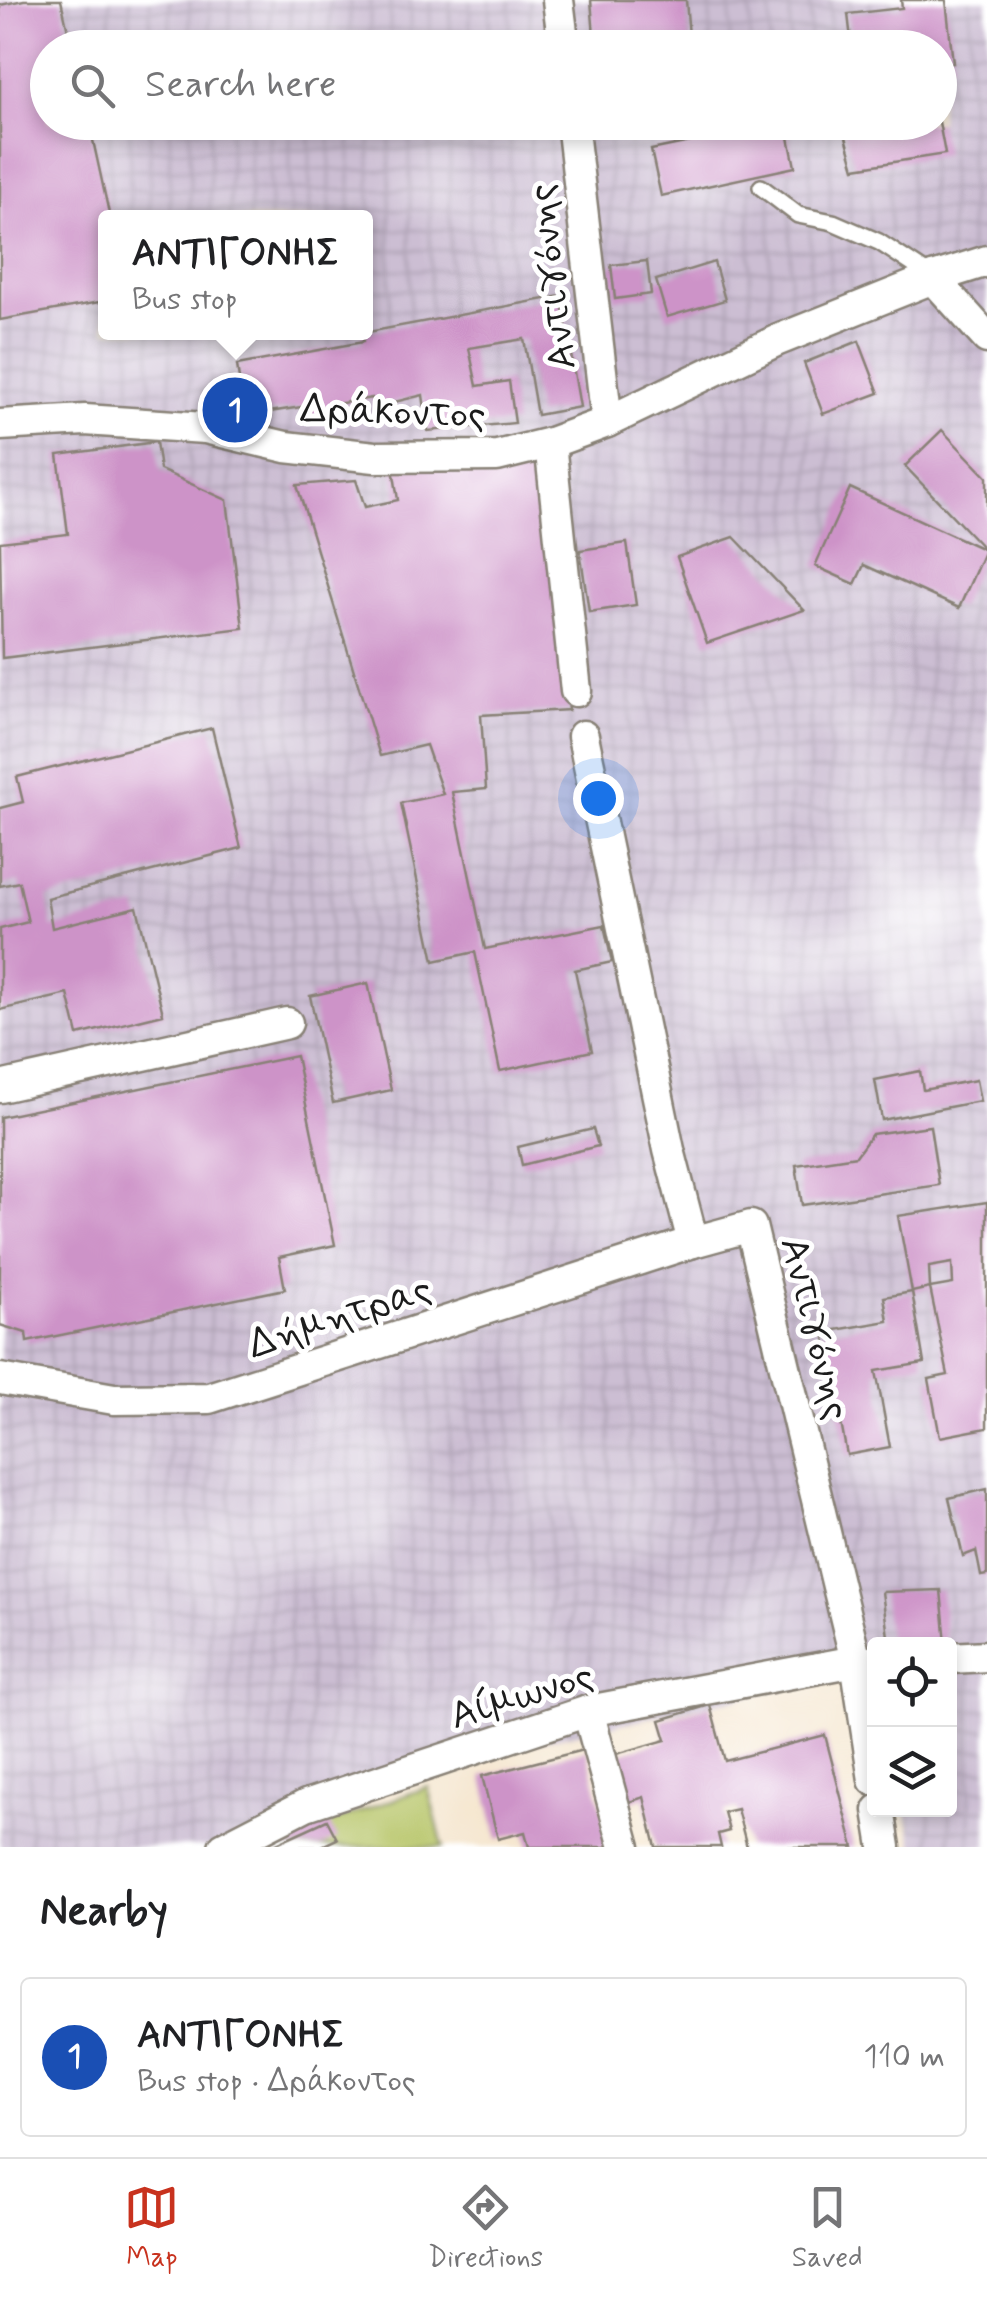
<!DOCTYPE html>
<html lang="en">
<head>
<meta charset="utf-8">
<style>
  body { margin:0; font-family:Mynerve,sans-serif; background:#f6f6f6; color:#202124 }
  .controls { position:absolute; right:30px; bottom:30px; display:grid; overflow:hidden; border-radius:10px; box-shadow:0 5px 15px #0003 }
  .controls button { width:90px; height:90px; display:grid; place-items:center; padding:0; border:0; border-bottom:2px solid #e0e0e0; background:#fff; color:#202124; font:50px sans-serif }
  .you { position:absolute; left:598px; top:798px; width:35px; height:35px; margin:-25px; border:8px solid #fff; border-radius:50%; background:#1a73e8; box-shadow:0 0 0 15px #1a73e833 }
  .badge { display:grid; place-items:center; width:65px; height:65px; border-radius:50%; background:#c8321e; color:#fff; font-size:32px; font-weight:700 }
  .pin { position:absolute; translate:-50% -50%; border:5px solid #fff; box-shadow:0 2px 10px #0006 }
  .popup { position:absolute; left:98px; top:210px; width:275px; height:130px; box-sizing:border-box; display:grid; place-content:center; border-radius:10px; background:#fff; filter:drop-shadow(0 2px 8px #0005); font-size:32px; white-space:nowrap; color:#757577 }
  .popup b { font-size:38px; color:#202124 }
  .popup::after { content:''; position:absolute; left:50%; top:100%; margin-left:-20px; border:20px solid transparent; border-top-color:#fff }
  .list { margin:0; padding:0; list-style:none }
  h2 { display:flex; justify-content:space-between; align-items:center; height:130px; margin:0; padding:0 40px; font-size:42px }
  h2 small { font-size:32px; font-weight:400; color:#757577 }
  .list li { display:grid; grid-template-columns:65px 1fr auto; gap:30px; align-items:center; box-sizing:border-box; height:160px; margin:0 20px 20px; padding:0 20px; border:2px solid #e0e0e0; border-radius:10px }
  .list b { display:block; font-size:38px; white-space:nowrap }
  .list p { margin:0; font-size:32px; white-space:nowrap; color:#757577 }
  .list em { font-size:32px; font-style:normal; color:#757577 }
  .icon { flex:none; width:55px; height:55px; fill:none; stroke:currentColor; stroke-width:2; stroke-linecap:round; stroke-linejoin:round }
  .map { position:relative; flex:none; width:987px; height:1847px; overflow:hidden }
  .search { position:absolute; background:#fff; box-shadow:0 5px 15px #0003; left:30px; right:30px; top:30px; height:110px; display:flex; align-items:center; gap:25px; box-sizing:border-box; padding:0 35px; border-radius:55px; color:#757577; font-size:38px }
  .sheet { height:310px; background:#fff }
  nav { display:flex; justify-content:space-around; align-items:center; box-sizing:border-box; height:140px; border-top:2px solid #e0e0e0; background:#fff; font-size:28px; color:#757577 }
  nav a { display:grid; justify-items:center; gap:5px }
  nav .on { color:#c8321e }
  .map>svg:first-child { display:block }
</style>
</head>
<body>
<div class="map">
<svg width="987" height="1847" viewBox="0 0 987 1847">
  <defs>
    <pattern id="industrial-grid" width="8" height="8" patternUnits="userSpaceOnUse" patternTransform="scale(2.5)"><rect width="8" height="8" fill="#ccbed3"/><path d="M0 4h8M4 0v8" fill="none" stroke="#afa3b5"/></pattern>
  </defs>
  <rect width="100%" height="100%" fill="#fff"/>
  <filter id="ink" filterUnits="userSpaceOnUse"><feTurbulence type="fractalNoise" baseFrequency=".01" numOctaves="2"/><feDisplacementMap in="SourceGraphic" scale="20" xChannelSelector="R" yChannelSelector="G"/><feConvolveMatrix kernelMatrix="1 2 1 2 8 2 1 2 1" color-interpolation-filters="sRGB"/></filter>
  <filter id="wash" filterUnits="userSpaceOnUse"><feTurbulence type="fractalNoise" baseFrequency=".0048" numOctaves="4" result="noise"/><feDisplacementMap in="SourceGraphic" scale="40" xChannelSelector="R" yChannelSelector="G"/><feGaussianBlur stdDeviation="2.25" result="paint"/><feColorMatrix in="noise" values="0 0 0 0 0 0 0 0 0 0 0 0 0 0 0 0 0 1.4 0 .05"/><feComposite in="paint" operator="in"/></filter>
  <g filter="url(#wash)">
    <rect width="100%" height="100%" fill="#f5e6cf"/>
    <path fill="url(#industrial-grid)" fill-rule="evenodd" d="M 0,0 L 987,0 L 987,1847 L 914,1847 L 906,1810 L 950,1810 L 950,1644 L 874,1644 L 874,1674 L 873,1669 L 447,1762 L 255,1847 L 0,1847 ZM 48,48 L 940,48 L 940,122 L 48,122 ZM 105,218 L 365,218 L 365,332 L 105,332 Z"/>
    <path fill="#b6c466" stroke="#697041" stroke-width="2.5" d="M 428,1787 L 443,1847 L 263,1847 Z"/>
    <g id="blocks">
      <g fill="#cd93c8">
        <path d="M 24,0 L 61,0 L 72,48 L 48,48 L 48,122 L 89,122 L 110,218 L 105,218 L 105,301 L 0,320 L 0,5 Z"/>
        <path d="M 591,0 L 686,0 L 690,48 L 595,48 Z"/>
        <path d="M 901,0 L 946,0 L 953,63 L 940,64 L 940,48 L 852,48 L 848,14 L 902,8 Z"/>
        <path d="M 717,122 L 786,122 L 795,167 L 661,196 L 651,150 L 719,136 Z"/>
        <path d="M 939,122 L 945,154 L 855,168 L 842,123 Z"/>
        <path d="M 647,261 L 651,294 L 615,299 L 611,265 Z"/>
        <path d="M 714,262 L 725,300 L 667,317 L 656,280 Z"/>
        <path d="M 561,296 L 580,407 L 537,415 L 524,339 L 469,348 L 477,386 L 509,381 L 515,423 L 428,431 L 423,395 L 374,407 L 372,398 L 336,404 L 340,415 L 310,420 L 308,406 L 244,416 L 237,365 L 363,342 L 363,333 Z"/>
        <path d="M 859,341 L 879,393 L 823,414 L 804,363 Z"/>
        <path d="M 942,430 L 987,477 L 987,552 L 985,550 L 959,608 L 864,565 L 855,584 L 815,566 L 850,488 L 985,550 L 905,466 Z"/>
        <path d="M 156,442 L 160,470 L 227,500 L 243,628 L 2,658 L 0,542 L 68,534 L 58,455 Z"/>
        <path d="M 545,463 L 569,710 L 481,715 L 486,789 L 452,792 L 485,949 L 604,925 L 612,962 L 575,970 L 592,1051 L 500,1071 L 475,952 L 434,961 L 401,803 L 443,794 L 426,745 L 380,756 L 297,485 L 356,480 L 365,507 L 398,500 L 393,468 Z"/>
        <path d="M 734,537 L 804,610 L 707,643 L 677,557 Z"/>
        <path d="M 627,543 L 636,605 L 589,612 L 580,550 Z"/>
        <path d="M 212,728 L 241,848 L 47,898 L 52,928 L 137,907 L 163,1014 L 78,1035 L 68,994 L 0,1010 L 0,929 L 28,922 L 19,882 L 0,886 L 0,808 L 23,802 L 17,777 Z"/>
        <path d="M 368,983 L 391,1090 L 333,1103 L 310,996 Z"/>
        <path d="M 296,1056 L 335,1245 L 279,1257 L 285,1289 L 27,1342 L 26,1333 L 0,1325 L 0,1117 Z"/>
        <path d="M 920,1071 L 923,1090 L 976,1080 L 980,1101 L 882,1120 L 875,1080 Z"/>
        <path d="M 930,1126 L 939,1185 L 802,1205 L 796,1165 L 856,1156 L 872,1134 Z"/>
        <path d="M 593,1129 L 598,1146 L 522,1165 L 518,1147 Z"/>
        <path d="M 987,1202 L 987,1428 L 940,1437 L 929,1379 L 948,1375 L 930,1288 L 953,1284 L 952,1263 L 929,1267 L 930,1288 L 912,1292 L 898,1216 Z"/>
        <path d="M 912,1292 L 924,1363 L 876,1371 L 890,1447 L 847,1455 L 824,1332 L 888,1321 L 884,1297 Z"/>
        <path d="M 987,1489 L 987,1575 L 981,1576 L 976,1551 L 963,1556 L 949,1498 Z"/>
        <path d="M 941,1590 L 946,1644 L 889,1644 L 882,1592 Z"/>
        <path d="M 710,1705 L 725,1761 L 825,1735 L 854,1847 L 747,1847 L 737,1809 L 724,1812 L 729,1831 L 718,1834 L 721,1847 L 656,1847 L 644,1797 L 629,1802 L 616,1754 L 666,1740 L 660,1720 Z"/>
        <path d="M 587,1749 L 611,1847 L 529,1847 L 525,1832 L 498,1839 L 482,1776 Z"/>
        <path d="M 327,1820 L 337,1839 L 320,1847 L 268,1847 Z"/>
      </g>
    </g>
  </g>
  <g filter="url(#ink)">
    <use href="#blocks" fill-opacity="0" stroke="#888176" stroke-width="2.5"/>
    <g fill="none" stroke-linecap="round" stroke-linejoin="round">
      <g stroke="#888176" stroke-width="20">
        <path id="lane" d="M 761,187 L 798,215 L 833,222 L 879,242 L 932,277"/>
      </g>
      <g stroke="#888176" stroke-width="35">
        <g id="street">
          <path d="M 558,0 L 564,48"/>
          <path d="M 572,122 L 607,422"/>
          <path d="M 933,278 L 987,338"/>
          <path d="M 0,425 L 85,420 L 205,428 L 286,447 L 375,457 L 497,456 L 550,443 L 607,422 L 778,340 L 933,278 L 987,261"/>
          <path d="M 550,443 L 576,691"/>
          <path d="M 583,736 L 669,1150 L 693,1242 L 751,1226 L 856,1661 L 874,1780"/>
          <path d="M 0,1087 L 287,1023"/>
          <path d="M 0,1379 L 114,1399 L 209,1398 L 693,1242"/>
          <path d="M 950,1658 L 987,1656"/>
          <path d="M 588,1711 L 625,1847"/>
          <path d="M 879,1810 L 885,1847"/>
          <path d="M 224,1847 L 306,1805 L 588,1711 L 856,1661 L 874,1661"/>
        </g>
      </g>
      <use href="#lane" stroke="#fff" stroke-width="15"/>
      <use href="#street" stroke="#fff" stroke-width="30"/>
    </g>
  </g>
  <g text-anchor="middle" stroke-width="10" stroke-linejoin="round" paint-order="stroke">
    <g font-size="40" fill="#1c1c1c" stroke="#fff">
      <text transform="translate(550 277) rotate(-97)" y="14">Αντιγόνης</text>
      <text transform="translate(393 410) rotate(2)" y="14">Δράκοντος</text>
      <text transform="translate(339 1315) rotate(-18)" y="14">Δήμητρας</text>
      <text transform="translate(817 1328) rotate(76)" y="14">Αντιγόνης</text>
      <text transform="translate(521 1694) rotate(-17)" y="14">Αίμωνος</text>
    </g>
  </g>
</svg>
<div class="controls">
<button><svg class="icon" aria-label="locate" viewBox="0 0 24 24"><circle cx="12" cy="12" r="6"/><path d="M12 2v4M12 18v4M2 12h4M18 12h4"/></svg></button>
<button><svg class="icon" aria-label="layers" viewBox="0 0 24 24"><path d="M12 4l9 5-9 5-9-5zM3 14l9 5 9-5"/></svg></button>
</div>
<div class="you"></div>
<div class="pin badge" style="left:235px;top:410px;background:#1a4fb4">1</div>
<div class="popup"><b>ΑΝΤΙΓΟΝΗΣ</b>Bus stop</div>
<div class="search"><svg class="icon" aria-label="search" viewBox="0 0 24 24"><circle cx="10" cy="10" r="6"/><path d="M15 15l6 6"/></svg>Search here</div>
</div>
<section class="sheet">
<h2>Nearby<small></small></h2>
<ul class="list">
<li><span class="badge" style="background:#1a4fb4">1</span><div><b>ΑΝΤΙΓΟΝΗΣ</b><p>Bus stop · Δράκοντος</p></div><em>110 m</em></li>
</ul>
</section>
<nav>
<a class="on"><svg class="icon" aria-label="map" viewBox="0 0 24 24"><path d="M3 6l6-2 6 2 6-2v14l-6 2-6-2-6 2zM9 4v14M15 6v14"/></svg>Map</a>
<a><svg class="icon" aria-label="directions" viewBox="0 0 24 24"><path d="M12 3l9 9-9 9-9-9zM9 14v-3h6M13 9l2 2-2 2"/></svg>Directions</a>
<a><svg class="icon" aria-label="saved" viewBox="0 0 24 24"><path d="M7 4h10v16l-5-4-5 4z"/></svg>Saved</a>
</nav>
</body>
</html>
